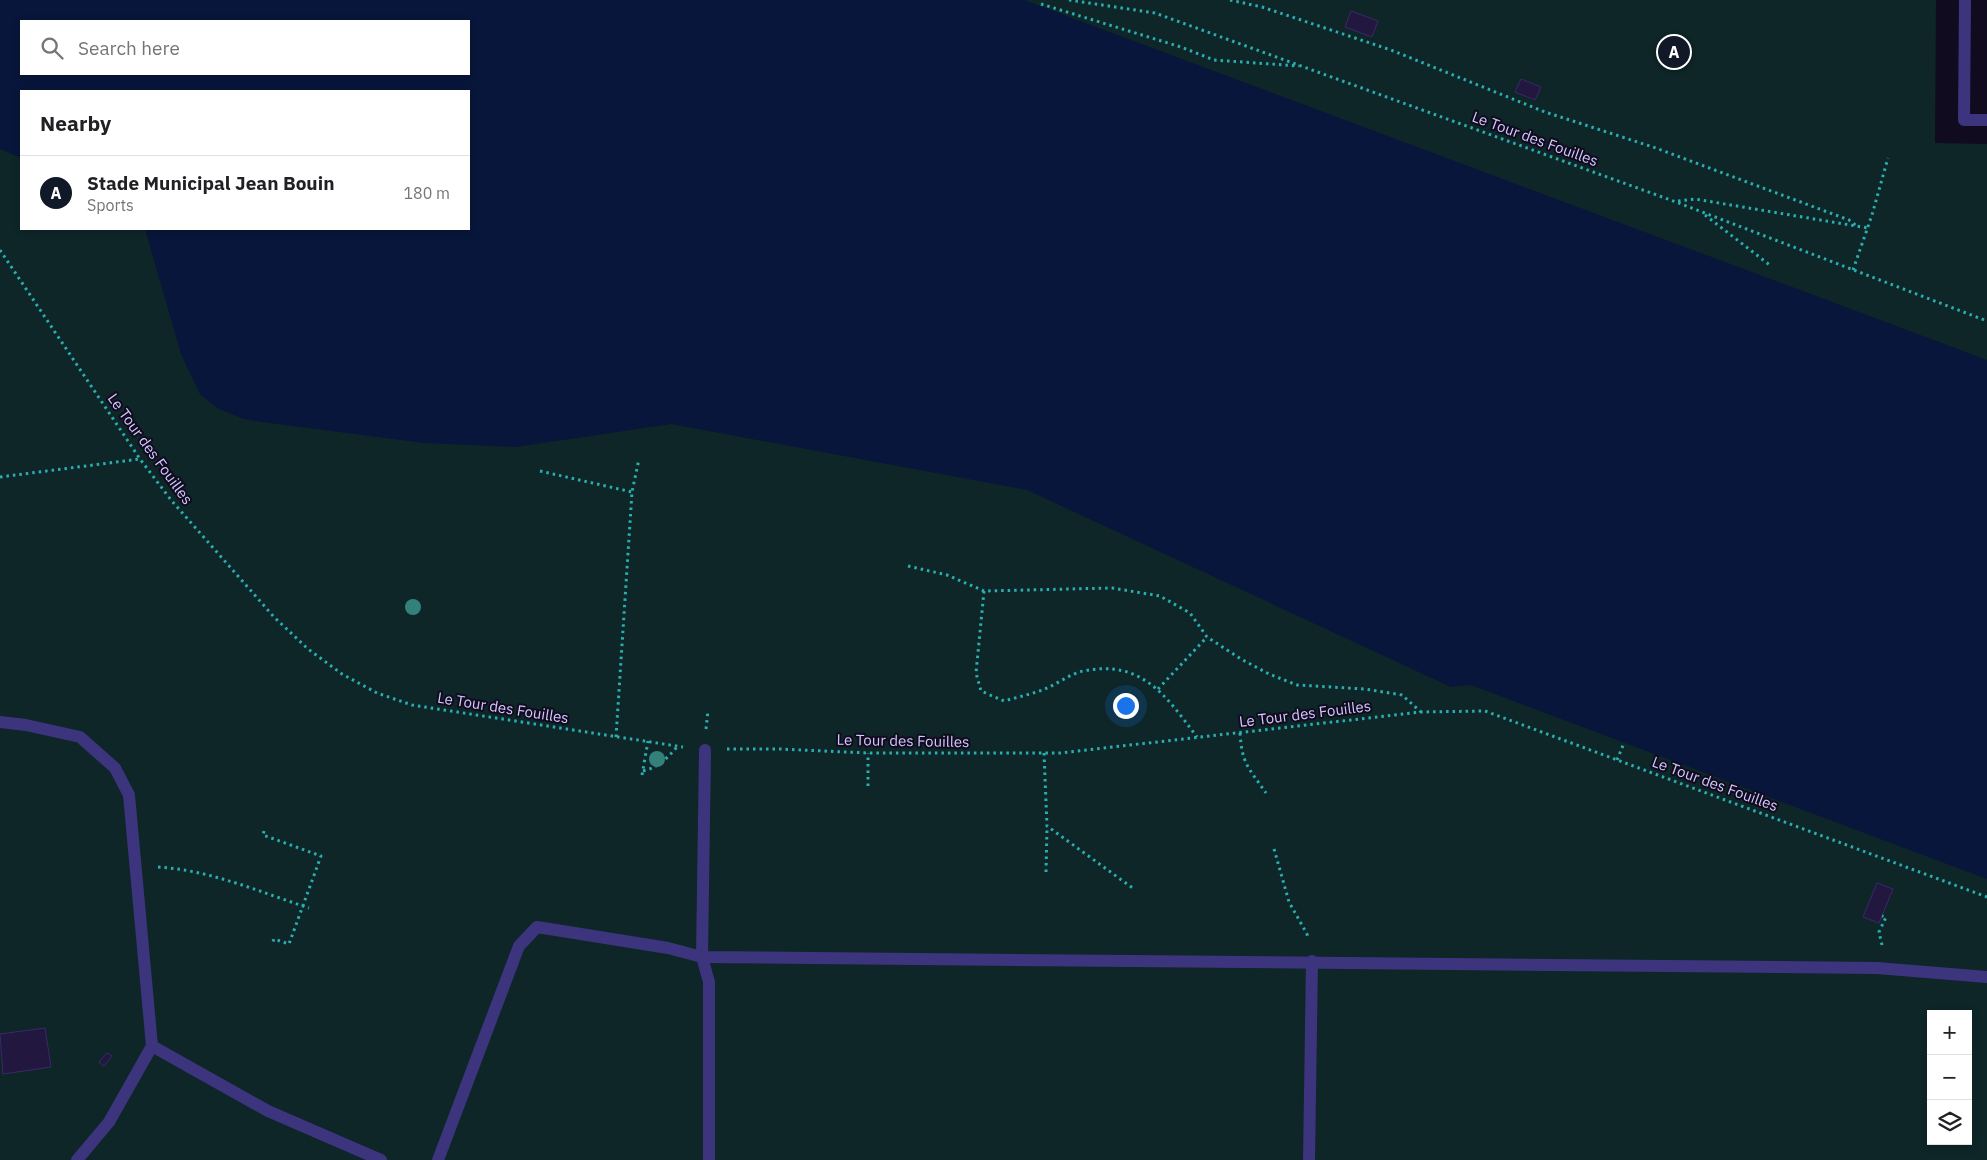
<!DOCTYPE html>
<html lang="en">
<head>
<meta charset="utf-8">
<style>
  body { margin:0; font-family:"IBM Plex Sans",sans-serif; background:#f6f6f6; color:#202124 }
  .controls { position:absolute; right:15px; bottom:15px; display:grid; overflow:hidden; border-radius:0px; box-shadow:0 2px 8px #0003 }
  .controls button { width:45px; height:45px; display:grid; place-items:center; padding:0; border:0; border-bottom:1px solid #e0e0e0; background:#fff; color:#202124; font:25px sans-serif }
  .you { position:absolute; left:1125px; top:705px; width:18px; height:18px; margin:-12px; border:4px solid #fff; border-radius:50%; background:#1a73e8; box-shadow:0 0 0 8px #1a73e833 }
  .badge { display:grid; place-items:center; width:32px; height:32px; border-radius:50%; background:#111827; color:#fff; font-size:16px; font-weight:700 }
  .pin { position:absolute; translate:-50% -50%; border:2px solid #fff; box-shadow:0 1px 5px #0006 }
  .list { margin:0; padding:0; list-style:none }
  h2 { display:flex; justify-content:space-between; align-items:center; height:65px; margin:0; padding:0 20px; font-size:21px }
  h2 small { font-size:16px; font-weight:400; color:#757577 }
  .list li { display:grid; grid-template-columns:32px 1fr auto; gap:15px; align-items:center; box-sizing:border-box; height:75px; padding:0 20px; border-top:1px solid #e0e0e0 }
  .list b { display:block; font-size:19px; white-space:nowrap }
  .list p { margin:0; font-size:16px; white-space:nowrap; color:#757577 }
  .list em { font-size:16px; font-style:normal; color:#757577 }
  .icon { flex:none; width:28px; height:28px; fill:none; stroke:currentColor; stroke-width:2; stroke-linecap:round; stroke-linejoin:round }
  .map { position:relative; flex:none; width:1987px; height:1160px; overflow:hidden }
  .search { position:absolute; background:#fff; box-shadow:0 2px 8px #0003; left:20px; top:20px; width:450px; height:55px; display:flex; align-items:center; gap:12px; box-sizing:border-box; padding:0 18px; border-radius:0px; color:#757577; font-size:19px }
  .panel { position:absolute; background:#fff; box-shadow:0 2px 8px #0003; left:20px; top:90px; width:450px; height:140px; border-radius:0px }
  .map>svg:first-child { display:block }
</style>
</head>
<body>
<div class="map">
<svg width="1987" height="1160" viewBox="0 0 1987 1160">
  <rect width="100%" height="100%" fill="#100b1e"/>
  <path fill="#0e2628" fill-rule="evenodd" d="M 0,0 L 1936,0 L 1935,143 L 1987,144 L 1987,1160 L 0,1160 ZM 21,21 L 469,21 L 469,74 L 21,74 ZM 21,91 L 469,91 L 469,229 L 21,229 ZM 1931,1014 L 1968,1014 L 1968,1141 L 1931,1141 Z"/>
  <path fill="#07163a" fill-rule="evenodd" d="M 0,0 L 1024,0 L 1987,360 L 1987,879 L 1471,685 L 1451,687 L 1027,490 L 671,424 L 516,447 L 424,443 L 262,422 L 244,419 L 217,408 L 200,394 L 181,354 L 145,229 L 469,229 L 469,91 L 21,91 L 21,158 L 0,149 ZM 21,21 L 469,21 L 469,74 L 21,74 Z"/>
  <g fill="#22173f" stroke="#3b286c">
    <path d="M 1351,11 L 1378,21 L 1372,37 L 1345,27 Z"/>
    <path d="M 1521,79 L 1541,87 L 1535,100 L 1515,92 Z"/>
    <path d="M 1877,883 L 1893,889 L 1879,923 L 1863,917 Z"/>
    <path d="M 45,1028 L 51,1067 L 3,1074 L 0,1034 Z"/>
    <path d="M 107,1053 L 112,1056 L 104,1066 L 99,1062 Z"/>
  </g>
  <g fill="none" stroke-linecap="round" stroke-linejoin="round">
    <g stroke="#29afb1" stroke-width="3" stroke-dasharray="2.5 4" stroke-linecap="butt">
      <path d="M 1069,0 L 1155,13 L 1676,202 L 1987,321"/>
      <path d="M 1230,0 L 1262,7 L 1391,50 L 1545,112 L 1653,147 L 1849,220 L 1857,226"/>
      <path d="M 1041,4 L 1181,47 L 1214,60 L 1299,66"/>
      <path d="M 1678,201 L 1695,199 L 1868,228"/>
      <path d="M 1705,215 L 1771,266"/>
      <path d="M 0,250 L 140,459 L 171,500 L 274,617 L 308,649 L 342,674 L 377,693 L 412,705 L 683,747"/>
      <path d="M 1853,270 L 1872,215 L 1888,158"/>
      <path d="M 540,471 L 632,492"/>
      <path d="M 0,477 L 140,459"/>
      <path d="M 908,566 L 947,575 L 984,591 L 1112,588 L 1160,596 L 1190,613 L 1207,637 L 1241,659 L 1269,674 L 1297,685 L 1365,689 L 1402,695 L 1421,712"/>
      <path d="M 984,591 L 976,673 L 981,691 L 1004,701 C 1018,697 1032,694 1045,689 C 1057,684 1070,674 1083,671 C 1142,659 1166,696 1197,737"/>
      <path d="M 1158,689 L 1207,637"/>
      <path d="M 706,729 L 708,711"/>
      <path d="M 1240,733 C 1242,765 1249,768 1266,793"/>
      <path d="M 616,737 L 632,492 L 639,459"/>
      <path d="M 727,749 L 779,749 L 868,753 L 1060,753 L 1421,712 L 1485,711 L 1987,897"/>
      <path d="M 1044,753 L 1047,826 L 1134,889"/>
      <path d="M 1617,760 L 1624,743"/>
      <path d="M 643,771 C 659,767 667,758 678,746"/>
      <path d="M 642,775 L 648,741"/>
      <path d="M 868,786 L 868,753"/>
      <path d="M 264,831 L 263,835 L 321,856 L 289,944 L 274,939 L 272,944"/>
      <path d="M 1274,849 L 1289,902 L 1307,934 L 1308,939"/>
      <path d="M 158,867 C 210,870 260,892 309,908"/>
      <path d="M 1046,872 L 1047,827"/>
      <path d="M 1882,945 L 1879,932 L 1886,917 L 1882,916"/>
    </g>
    <g stroke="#3d347e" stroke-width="12">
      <path d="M 1965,0 L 1964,120 L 1987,120"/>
      <path d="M 0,722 L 26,725 L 80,737 L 115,768 L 129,795 L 152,1046 L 268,1111 L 381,1160"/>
      <path d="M 705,750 L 702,957 L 709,982 L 709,1160"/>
      <path d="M 77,1160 L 109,1122 L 152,1046"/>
      <path d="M 438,1160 L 519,946 L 537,927 L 668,948 L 702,957 L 1877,968 L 1987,977"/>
      <path d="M 1309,1160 L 1312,961"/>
    </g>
  </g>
  <g fill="#34817c">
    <circle cx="413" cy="607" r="8"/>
    <circle cx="657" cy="759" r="8"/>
  </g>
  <g text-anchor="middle" stroke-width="4" stroke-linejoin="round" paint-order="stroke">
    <g font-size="15" fill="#d2c8ff" stroke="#100b1e">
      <text transform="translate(1535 139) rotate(20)" y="5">Le Tour des Fouilles</text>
      <text transform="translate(150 449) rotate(54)" y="5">Le Tour des Fouilles</text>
      <text transform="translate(503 708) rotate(9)" y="5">Le Tour des Fouilles</text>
      <text transform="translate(1305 714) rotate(-7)" y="5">Le Tour des Fouilles</text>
      <text transform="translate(903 741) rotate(1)" y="5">Le Tour des Fouilles</text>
      <text transform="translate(1715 784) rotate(20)" y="5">Le Tour des Fouilles</text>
    </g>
  </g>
</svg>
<div class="controls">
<button>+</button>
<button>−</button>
<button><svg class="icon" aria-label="layers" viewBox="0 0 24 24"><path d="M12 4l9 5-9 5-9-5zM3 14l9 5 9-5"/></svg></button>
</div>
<div class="you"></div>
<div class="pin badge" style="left:1674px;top:52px">A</div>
<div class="search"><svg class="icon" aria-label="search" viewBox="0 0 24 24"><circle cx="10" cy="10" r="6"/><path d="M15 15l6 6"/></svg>Search here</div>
<section class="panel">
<h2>Nearby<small></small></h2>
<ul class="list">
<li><span class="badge">A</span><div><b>Stade Municipal Jean Bouin</b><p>Sports</p></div><em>180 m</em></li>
</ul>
</section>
</div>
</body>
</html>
